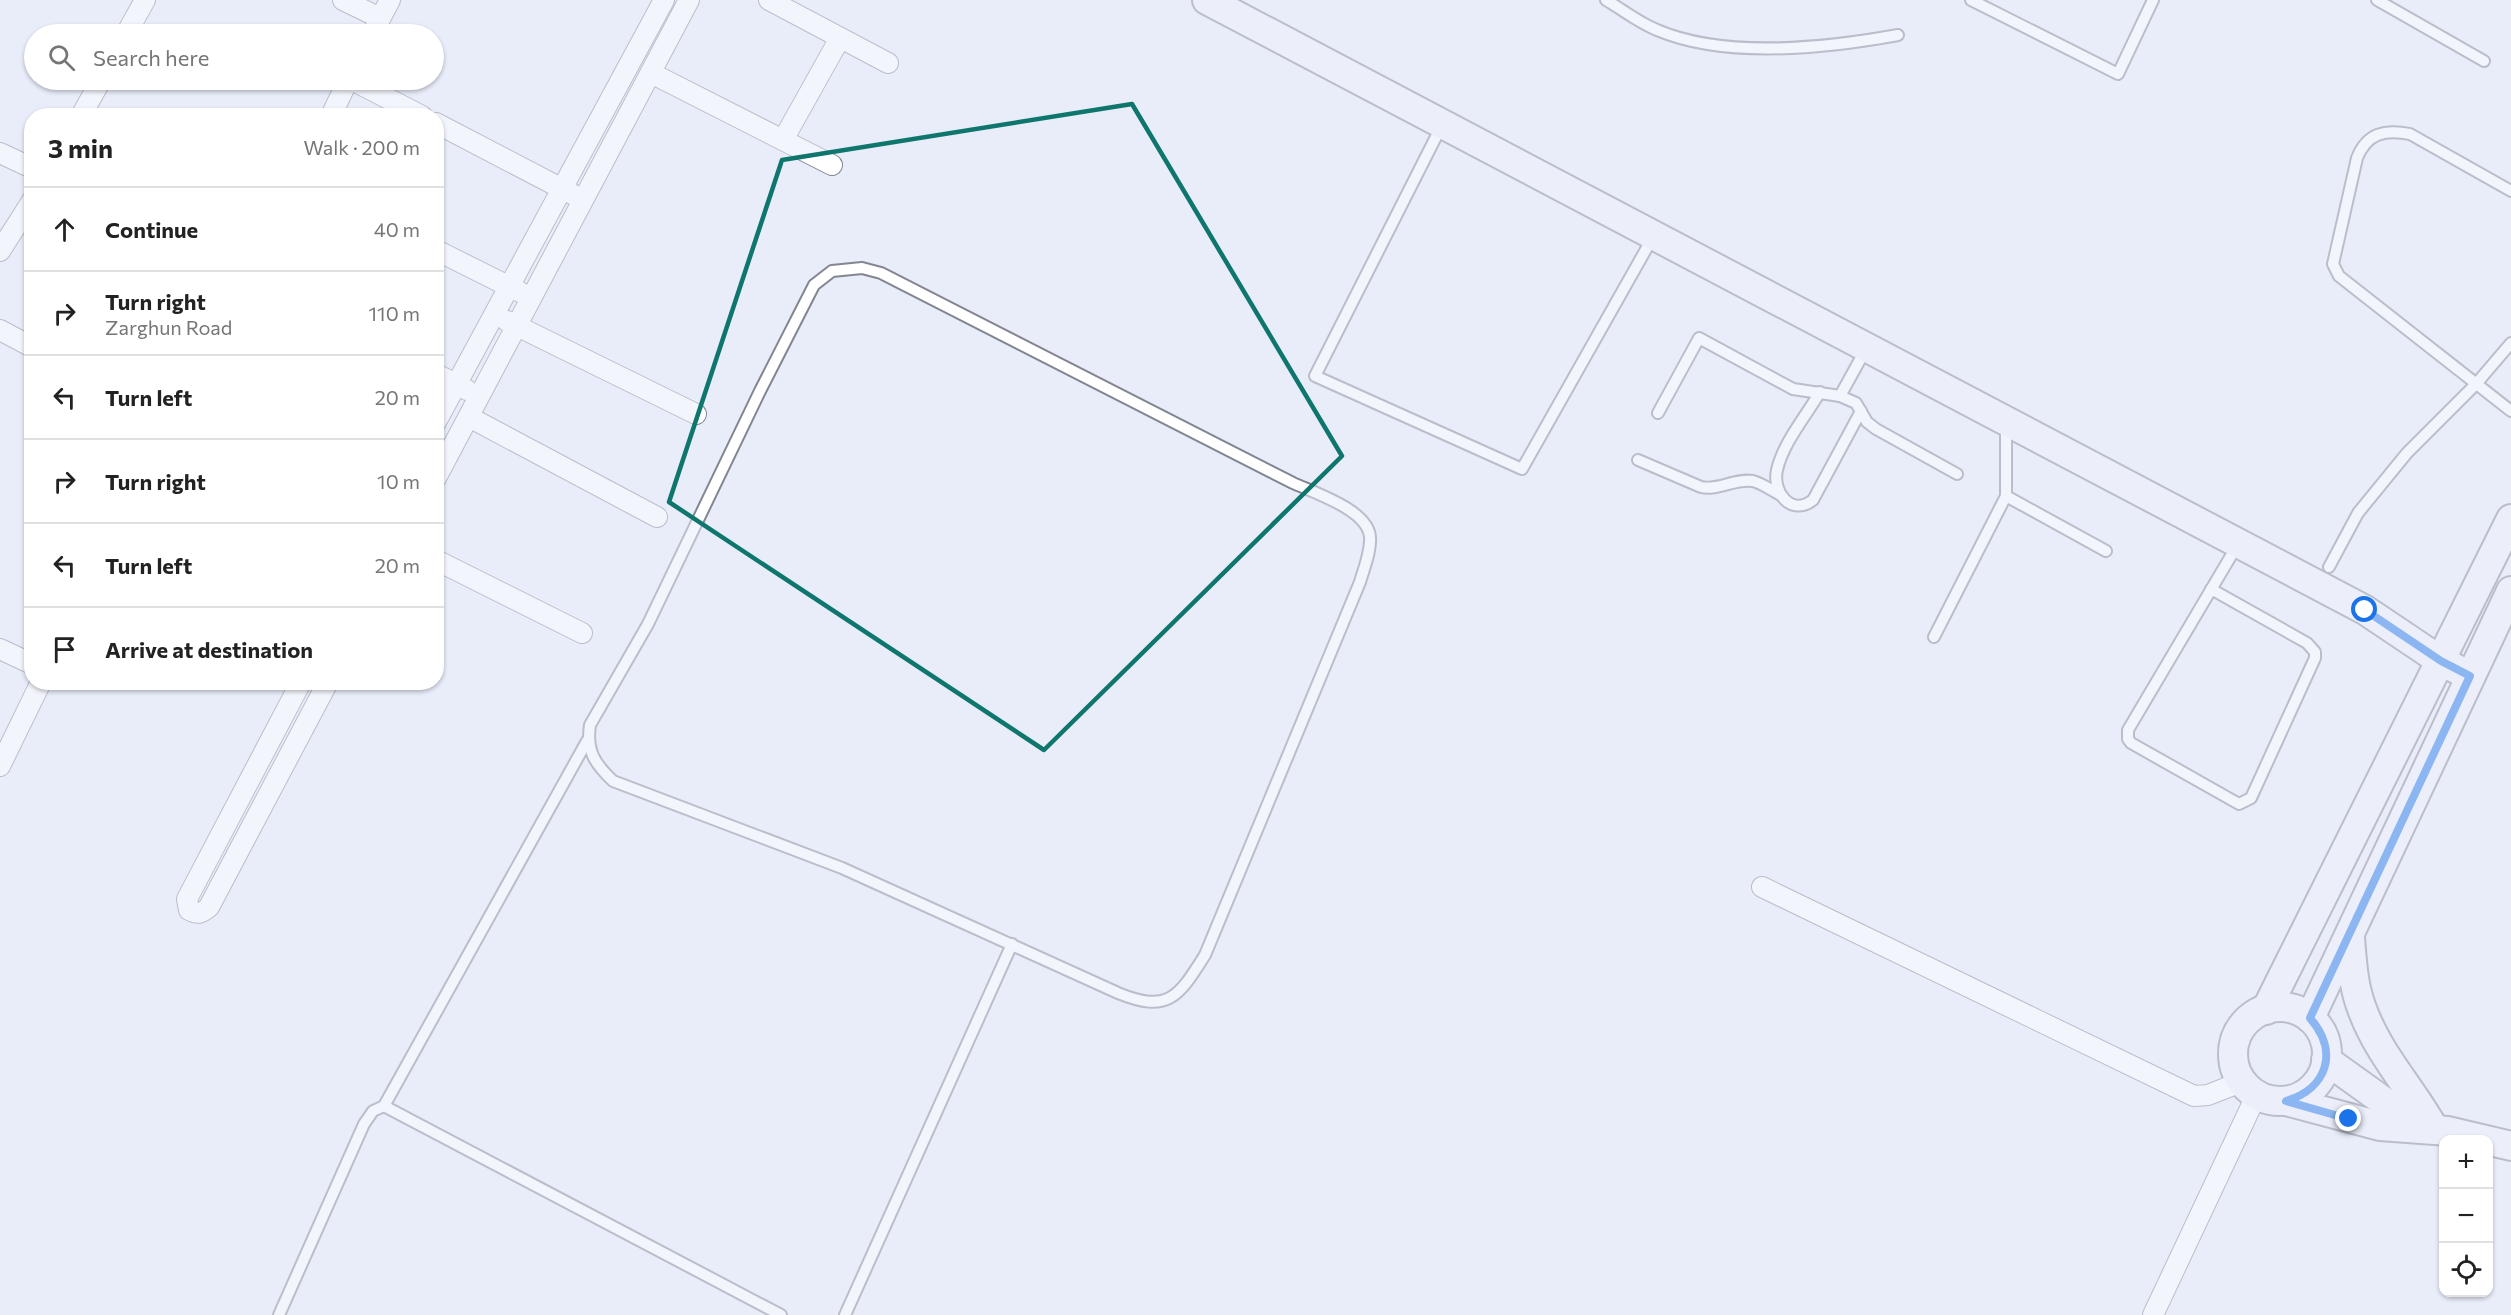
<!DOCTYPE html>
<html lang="en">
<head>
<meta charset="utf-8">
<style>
  body { margin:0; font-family:Commissioner,sans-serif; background:#f6f6f6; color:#222 }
  .controls { position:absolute; right:18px; bottom:18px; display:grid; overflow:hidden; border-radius:12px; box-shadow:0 2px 4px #0004 }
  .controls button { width:54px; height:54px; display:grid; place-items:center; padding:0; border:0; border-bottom:2px solid #e0e0e0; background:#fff; color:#222; font:30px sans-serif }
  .stop { position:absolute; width:18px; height:18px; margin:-14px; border:4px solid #1a73e8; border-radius:50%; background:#fff }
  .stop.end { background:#1a73e8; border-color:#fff; box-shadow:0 2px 6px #0008 }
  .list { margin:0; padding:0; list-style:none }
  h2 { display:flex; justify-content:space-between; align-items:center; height:78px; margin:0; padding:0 24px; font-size:26px }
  h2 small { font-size:20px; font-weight:400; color:#767676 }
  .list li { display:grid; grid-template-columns:39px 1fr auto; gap:18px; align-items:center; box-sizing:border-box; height:84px; padding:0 24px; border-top:2px solid #e0e0e0 }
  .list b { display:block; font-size:22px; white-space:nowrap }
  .list p { margin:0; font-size:20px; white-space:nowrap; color:#767676 }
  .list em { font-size:20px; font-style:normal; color:#767676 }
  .icon { flex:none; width:33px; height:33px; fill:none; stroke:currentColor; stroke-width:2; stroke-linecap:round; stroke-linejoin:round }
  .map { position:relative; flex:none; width:2511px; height:1315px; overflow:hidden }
  .search { position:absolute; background:#fff; box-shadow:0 2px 4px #0004; left:24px; top:24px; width:420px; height:66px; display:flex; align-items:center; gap:15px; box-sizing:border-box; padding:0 21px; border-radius:33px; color:#767676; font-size:22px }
  .panel { position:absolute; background:#fff; box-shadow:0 2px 4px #0004; left:24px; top:108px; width:420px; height:582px; border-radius:24px }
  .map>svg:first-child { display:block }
</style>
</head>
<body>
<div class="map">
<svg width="2511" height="1315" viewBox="0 0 2511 1315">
  <rect width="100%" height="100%" fill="#e9edfa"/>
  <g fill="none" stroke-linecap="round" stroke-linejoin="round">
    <g stroke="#828691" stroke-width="14">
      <g id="lane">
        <path d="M 1606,0 C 1623,10 1639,23 1657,30 C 1725,59 1827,48 1898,35"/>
        <path d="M 1971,0 L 2118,74 L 2153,0"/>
        <path d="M 2377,0 L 2484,61"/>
        <path d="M 1442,125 L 1315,376 L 1522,469 L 1653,237"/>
        <path d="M 2511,191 L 2410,134 C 2385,129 2367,133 2357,158 L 2333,264 L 2339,276 L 2511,411"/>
        <path d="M 862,268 L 881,273 L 1293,483 C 1315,493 1368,510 1370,537 C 1371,552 1364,568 1360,582 L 1205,955 C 1179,996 1169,1014 1118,993 L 842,868 L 613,781 C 595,764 586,751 590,725 L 648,624 L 760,391 L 814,285 L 832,271 Z"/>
        <path d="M 1820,392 C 1806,416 1783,443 1777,470 C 1772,492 1791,517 1813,500 L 1861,411"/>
        <path d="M 1840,396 L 1867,347"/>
        <path d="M 1658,413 L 1699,338 L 1793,389 L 1840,396 L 1856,403 L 1867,422 L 1876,429 L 1957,474"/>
        <path d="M 1638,460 L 1701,487 C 1718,491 1735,478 1753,481 C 1761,483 1771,490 1779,494"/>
        <path d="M 2006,496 L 2106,551"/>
        <path d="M 2329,567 L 2358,513 L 2407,453 L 2476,384 L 2511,343"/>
        <path d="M 2211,589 L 2307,643 L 2315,652 L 2315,658 L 2251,798 L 2239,804 L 2131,743 L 2128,739 L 2128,730 L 2238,544"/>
        <path d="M 1934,637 L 2006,496 L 2006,424"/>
        <path d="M 384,1106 L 587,741"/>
        <path d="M 279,1315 L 364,1124 L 373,1111 L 384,1106 L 781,1315"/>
        <path d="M 845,1315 L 1012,944"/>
      </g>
    </g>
    <g stroke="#828691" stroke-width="22">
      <g id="street">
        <path d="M 343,0 L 380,18"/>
        <path d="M 769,0 L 888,63"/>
        <path d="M 126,34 L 145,0"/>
        <path d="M 372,34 L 390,0"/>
        <path d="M 651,73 L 832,165"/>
        <path d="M 352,80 L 422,116"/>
        <path d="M 81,116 L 101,80"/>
        <path d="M 331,116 L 348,80"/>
        <path d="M 436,123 L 574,195"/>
        <path d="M 783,140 L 840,38"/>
        <path d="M 0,153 L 32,168"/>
        <path d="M 436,250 L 520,292"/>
        <path d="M 0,251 L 32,201"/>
        <path d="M 507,321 L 696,414"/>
        <path d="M 0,330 L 32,347"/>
        <path d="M 436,374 L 467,390"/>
        <path d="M 469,417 L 657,517"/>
        <path d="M 436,422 L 664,0"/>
        <path d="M 436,478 L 689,0"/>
        <path d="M 436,560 L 582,633"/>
        <path d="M 0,649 L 32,664"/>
        <path d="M 301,682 L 187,899 L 189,910 C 198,915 202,913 209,907 L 328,682"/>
        <path d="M 0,766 L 41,682"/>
        <path d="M 1762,887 L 2194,1096 L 2208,1095 L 2241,1082"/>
        <path d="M 2153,1315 L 2256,1096"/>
      </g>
    </g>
    <g stroke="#828691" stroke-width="32">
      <g id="secondary">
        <path d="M 1207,0 L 2365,610 L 2441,661 L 2470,676"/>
        <path d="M 2350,938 C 2352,961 2353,984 2361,1006 C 2376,1050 2407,1083 2430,1122"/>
        <circle cx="2280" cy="1054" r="47"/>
        <path d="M 2266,1010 L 2511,519"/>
        <path d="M 2310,1018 L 2511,591"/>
        <path d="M 2326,1060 L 2386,1103 L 2430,1122"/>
        <path d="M 2286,1101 L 2380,1126 L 2448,1131 L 2511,1146"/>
      </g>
    </g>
    <use href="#lane" stroke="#fff" stroke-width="10"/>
    <use href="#street" stroke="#fff" stroke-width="20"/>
    <use href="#secondary" stroke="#eff2f9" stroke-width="28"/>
  </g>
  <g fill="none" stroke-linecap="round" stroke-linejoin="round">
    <path stroke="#1a73e8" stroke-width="8" d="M 2349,1119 L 2286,1101 C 2328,1088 2339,1051 2310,1018 L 2470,676 L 2441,661 L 2365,610"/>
  </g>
  <path d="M0 0H2511V1315H0ZM 1132,104 L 1342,456 L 1044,750 L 669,502 L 782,160 Z" fill="#e9edfa" fill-opacity=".55" fill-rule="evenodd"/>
  <path fill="none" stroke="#0f766e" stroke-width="4.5" stroke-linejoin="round" d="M 1132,104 L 1342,456 L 1044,750 L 669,502 L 782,160 Z"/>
</svg>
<div class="controls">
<button>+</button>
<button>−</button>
<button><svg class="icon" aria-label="locate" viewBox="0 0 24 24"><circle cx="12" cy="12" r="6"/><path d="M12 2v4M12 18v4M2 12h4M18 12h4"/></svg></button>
</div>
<div class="stop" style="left:2365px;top:610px"></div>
<div class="stop end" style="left:2349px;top:1119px"></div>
<div class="search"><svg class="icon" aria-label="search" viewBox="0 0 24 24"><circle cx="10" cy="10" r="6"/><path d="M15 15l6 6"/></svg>Search here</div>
<section class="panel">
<h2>3 min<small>Walk · 200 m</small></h2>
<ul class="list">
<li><svg class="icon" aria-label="ahead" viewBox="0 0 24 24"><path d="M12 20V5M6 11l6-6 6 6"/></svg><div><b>Continue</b></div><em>40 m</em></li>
<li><svg class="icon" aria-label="right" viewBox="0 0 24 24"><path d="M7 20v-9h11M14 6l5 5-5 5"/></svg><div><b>Turn right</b><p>Zarghun Road</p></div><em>110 m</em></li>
<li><svg class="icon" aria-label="left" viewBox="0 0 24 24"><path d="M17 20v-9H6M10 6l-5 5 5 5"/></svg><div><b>Turn left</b></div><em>20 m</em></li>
<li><svg class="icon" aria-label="right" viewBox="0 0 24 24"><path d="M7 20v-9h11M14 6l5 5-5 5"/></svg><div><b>Turn right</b></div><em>10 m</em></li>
<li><svg class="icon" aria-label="left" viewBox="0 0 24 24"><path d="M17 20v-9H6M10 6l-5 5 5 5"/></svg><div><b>Turn left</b></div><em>20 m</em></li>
<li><svg class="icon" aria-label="arrive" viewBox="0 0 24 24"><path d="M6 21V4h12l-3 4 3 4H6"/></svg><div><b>Arrive at destination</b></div></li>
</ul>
</section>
</div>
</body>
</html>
